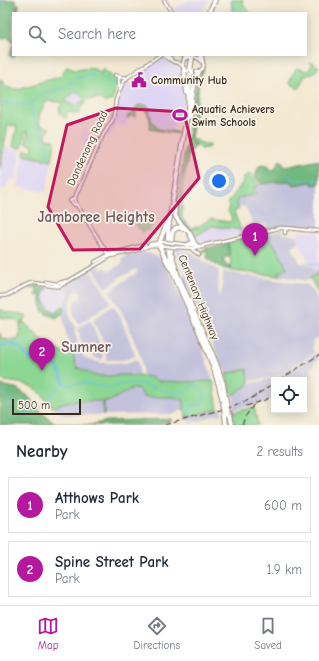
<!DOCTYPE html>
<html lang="en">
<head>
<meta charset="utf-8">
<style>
  body { margin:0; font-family:"Comic Neue",sans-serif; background:#f6f6f7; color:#1f2937 }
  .controls { position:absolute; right:12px; bottom:12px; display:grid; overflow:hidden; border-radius:0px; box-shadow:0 2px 10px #0003 }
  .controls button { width:36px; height:36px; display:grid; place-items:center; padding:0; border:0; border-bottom:1px solid #e0e1e3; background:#fff; color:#1f2937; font:20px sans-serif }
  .scale { position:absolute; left:12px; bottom:10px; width:69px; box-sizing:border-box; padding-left:4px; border:2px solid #3b2a1e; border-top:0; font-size:11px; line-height:14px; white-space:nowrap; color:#3b2a1e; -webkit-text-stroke:3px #f7f3e8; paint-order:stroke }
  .you { position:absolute; left:219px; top:181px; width:14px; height:14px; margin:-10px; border:3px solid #fff; border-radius:50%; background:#1a73e8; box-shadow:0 0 0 6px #1a73e833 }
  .badge { display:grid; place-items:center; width:26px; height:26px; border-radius:50%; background:#b5179e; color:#fff; font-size:13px; font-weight:700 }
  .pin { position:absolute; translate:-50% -33px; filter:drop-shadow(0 1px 2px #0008) }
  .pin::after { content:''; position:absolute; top:21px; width:14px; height:12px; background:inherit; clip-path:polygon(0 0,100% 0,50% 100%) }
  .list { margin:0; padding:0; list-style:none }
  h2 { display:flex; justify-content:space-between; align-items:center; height:52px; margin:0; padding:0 16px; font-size:17px }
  h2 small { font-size:13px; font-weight:400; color:#747a83 }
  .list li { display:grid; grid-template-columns:26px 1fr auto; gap:12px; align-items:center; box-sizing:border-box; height:56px; margin:0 8px 8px; padding:0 8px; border:1px solid #e0e1e3; border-radius:0px }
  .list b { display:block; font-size:15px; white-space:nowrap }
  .list p { margin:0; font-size:13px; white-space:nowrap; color:#747a83 }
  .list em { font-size:13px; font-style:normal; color:#747a83 }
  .icon { flex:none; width:22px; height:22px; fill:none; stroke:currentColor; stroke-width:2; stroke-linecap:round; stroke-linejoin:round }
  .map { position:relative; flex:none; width:319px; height:425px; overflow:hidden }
  .search { position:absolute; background:#fff; box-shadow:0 2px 10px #0003; left:12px; right:12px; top:12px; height:44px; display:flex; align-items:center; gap:10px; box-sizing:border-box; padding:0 14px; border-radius:0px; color:#747a83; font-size:15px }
  .sheet { height:180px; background:#fff }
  nav { display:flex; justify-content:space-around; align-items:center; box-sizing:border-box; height:56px; border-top:1px solid #e0e1e3; background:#fff; font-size:11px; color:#747a83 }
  nav a { display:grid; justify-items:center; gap:2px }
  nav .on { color:#b5179e }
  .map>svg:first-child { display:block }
</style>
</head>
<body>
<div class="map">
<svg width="319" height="425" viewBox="0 0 319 425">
  <rect width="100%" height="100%" fill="#f7f3e8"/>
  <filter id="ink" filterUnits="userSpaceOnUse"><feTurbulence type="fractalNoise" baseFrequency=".025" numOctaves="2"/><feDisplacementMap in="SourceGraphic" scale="8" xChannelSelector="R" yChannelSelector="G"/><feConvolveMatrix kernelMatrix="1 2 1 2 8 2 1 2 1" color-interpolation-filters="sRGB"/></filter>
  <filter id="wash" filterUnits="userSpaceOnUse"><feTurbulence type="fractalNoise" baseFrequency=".012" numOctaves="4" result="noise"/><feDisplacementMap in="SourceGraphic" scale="16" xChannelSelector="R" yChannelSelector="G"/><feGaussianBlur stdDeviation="0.9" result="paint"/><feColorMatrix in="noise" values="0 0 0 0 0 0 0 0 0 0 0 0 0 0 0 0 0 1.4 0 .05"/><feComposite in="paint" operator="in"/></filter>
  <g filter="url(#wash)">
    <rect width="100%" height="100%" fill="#f3e9d3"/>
    <g fill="#dfd5f5">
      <path d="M 189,0 L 209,0 L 201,13 L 173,13 L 171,10 L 181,5 Z"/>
      <path d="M 160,58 L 178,65 L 181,69 L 185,98 L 182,117 L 177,116 L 174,128 L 172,128 L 168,129 L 160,128 L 158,127 L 152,120 L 150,107 L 148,106 L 139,105 L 135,106 L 133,113 L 128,115 L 126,126 L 116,124 L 110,137 L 106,135 L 106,134 L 116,116 L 117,107 L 119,105 L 120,92 L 123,85 L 126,84 L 129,85 L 130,83 L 136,86 L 140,85 L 147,77 L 148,73 L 145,69 L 145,67 Z"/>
      <path d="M 76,91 L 85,98 L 83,100 L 77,105 L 66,103 L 66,100 Z"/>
      <path d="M 82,131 L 90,132 L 87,147 L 80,142 Z"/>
      <path d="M 4,147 L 20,150 L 21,151 L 16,180 L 10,179 L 8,184 L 7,184 L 6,189 L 0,188 L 0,168 Z"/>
      <path d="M 24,155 L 52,161 L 46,192 L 18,187 Z"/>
      <path d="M 212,226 L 241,230 L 244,234 L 205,242 L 196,242 L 194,237 Z"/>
      <path d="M 300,231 L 319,232 L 319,265 L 312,264 L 312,265 L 319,266 L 319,269 L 316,274 L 295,235 Z"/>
      <path d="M 176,249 L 189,251 L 186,270 L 183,270 L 179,262 L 179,259 L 176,258 Z"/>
      <path d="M 37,284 L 55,288 L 61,287 L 66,284 L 69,293 L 65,302 L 63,313 L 56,318 L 46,314 L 45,312 L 42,311 L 40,296 L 36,295 Z"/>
    </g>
    <g fill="#c3c1db">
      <path d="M 290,180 L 306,183 L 319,183 L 319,228 L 285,226 L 269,229 L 266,224 L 253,224 L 245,206 L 238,207 L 236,203 L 238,198 L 256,194 L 253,188 L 259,186 L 260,183 Z"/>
      <path d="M 282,230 L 284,234 L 295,235 L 299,243 L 292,247 L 300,263 L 311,266 L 316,274 L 307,281 L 279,276 L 278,273 L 286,268 L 274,244 L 265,235 Z"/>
      <path d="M 189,251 L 219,271 L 218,288 L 219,297 L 222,291 L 223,274 L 224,272 L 302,284 L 308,285 L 312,289 L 316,296 L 319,309 L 319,338 L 313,339 L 312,346 L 314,353 L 281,374 L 274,377 L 249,381 L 246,369 L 226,374 L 184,281 Z"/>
      <path d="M 133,252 L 148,253 L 156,256 L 165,263 L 174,281 L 199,339 L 213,381 L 183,382 L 158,381 L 150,377 L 143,376 L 141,358 L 123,314 L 109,291 L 138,272 L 136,269 L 127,274 L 123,275 L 118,278 L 116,281 L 106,288 L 93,268 L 94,267 L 98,264 L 102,270 L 106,267 L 109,271 L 123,263 L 121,258 L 125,257 L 126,254 Z"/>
      <path d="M 89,270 L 90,270 L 111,302 L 79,324 L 74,316 L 73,309 L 75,300 L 81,297 L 82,295 L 79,291 L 77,291 L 75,292 L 70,303 L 69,311 L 71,319 L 75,326 L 75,332 L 80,352 L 86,359 L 92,360 L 101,363 L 126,363 L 137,359 L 138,363 L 139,376 L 95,376 L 81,369 L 77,368 L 76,366 L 68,341 L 64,324 L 63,313 L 65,302 L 69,293 L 66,284 Z"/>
      <path d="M 112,306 L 114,307 L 119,314 L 135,354 L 135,356 L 133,357 L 123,360 L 108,360 L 106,359 L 105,346 L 93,320 L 95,318 Z"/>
      <path d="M 89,321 L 91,322 L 93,326 L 102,349 L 103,359 L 101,360 L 94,357 L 90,353 L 85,352 L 83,349 L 78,330 L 80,327 Z"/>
      <path d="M 316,353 L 315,355 L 319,354 L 319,359 L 313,363 L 314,366 L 311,368 L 314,377 L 302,379 L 301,380 L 274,380 L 274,398 L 268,401 L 230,411 L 230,407 L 235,405 L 233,395 L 249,384 L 274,378 L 283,375 L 305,361 Z"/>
      <path d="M 134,388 L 139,389 L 144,397 L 174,397 L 184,400 L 184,411 L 180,411 L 175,414 L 104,415 L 104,401 L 110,401 L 131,389 Z"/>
      <path d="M 101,401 L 103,402 L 103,415 L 64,415 L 54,408 L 56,405 L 68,402 Z"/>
      <path d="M 217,409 L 217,410 L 221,409 L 222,414 L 216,416 L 216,414 L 197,422 L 194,421 L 193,421 L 192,419 L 186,421 L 185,419 L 186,417 Z"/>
    </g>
    <g fill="#8cd794" stroke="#648059">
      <path d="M 231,0 L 243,0 L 244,6 L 251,13 L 232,13 L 232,9 Z"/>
      <path d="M 310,61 L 319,67 L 312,75 L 310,74 L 305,76 L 298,88 L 289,83 L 296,68 L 300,69 L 303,69 L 304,71 C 308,72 310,68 312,65 L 309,62 Z"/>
      <path d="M 67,67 L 75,70 L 92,68 L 101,73 L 103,69 L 118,81 L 112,101 L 108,101 L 105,103 C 99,95 93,101 87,99 C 82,98 79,93 76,91 L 66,100 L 66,103 L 77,105 L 83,100 L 86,101 L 84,105 L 83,105 L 81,107 L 80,114 L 66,112 L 67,116 L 67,118 L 63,118 L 63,115 L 60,114 L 60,111 L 59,108 L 62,104 L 61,102 L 47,101 C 41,110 38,113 40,125 L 50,128 L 49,131 L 47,132 L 46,139 L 55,140 L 52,161 L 24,155 L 25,150 L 32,151 L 33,145 L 26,143 L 28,131 L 26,131 L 25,133 L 22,148 L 13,147 L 17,126 L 8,125 L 0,168 L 0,79 L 8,88 L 17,89 L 59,77 Z"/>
      <path d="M 142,105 L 148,106 L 149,107 L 151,120 L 158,129 L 177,132 L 179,134 L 150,129 C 151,121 150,112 141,108 C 137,109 136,112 135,117 L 130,116 L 127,119 L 128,115 C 134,115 134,110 137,106 Z"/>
      <path d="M 201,117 L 201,120 L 210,120 L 209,123 L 196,123 L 193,126 L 191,138 L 204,144 L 210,144 L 210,147 L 201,149 L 197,144 L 191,152 L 189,151 L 182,190 L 182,218 L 193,230 L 210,219 L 230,222 L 232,219 L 228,211 L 229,202 L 244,180 L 243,178 L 251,173 L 259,186 L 253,188 L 257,194 L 238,198 L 236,203 L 239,209 L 234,212 L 241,230 L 212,226 L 194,237 L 189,229 L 177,215 L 181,173 L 191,119 L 200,120 Z"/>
      <path d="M 144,215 L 152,226 L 148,230 L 145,230 L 143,232 L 133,222 Z"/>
      <path d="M 265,235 L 274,244 L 287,268 L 278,273 L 279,276 L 232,271 L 228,242 Z"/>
      <path d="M 319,269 L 319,294 L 310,278 L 316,274 Z"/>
      <path d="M 0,310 L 3,310 L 5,312 L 24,314 L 26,316 L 26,318 L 25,321 L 19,324 L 19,320 L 0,317 Z"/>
      <path d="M 23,323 L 25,323 L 48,346 L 65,354 L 72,353 L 77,368 L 81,369 L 95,376 L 116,376 L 117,375 L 129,375 L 129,376 L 143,376 L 150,377 L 158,381 L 183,382 L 213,381 L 218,409 L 186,417 L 186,413 L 184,411 L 184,400 L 174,397 L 144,397 L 139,389 L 134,388 L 131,389 L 110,401 L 104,401 L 104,415 L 103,415 L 103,402 L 101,401 C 87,401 64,399 53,408 L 50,403 L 48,404 L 45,401 L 46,400 C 34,382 20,384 0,380 L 0,333 L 1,333 L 0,337 L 6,339 L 6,340 L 18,340 L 21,331 L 20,325 Z"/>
      <path d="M 247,369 L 249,384 L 233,395 L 231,391 L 230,390 L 230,389 L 231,387 L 228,382 L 226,374 Z"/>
      <path d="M 254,407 L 258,425 L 233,425 L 231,413 Z"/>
    </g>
    <g fill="#71b87e" stroke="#56714e">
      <path d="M 0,0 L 16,0 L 16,10 L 17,8 L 18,3 L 19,4 L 19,9 L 16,10 L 16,13 L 13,13 L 13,55 L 16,55 L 13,58 L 9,56 L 13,43 L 12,41 L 9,37 L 1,38 L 0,37 Z"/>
      <path d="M 203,69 L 204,70 L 201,75 L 199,81 L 197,104 L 195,117 L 198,120 L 198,122 L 196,122 L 196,120 L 195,121 L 195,123 L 193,123 C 192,126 191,137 191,139 C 192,140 195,143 195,144 L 194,146 L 191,148 L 191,151 L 189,151 L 182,190 L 182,218 L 191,228 L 196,226 L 198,227 L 191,232 C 187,226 178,222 175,214 C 175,212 175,209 175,207 L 198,75 Z"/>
      <path d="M 280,160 L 282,161 L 285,167 L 319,160 L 319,184 L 313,185 L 312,182 L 294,185 L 289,181 L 261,184 L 255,176 C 257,173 256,170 259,166 L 263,165 L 265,166 L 267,166 L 272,170 L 274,170 Z"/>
      <path d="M 227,242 L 228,243 L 230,257 L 226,257 L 223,259 L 229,268 L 230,265 L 231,265 L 231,270 C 221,269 214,264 207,258 L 207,250 L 202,253 L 201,252 C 205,246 214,248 221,246 C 222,245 226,243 227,242 Z"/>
      <path d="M 37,285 L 40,285 L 43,288 L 46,287 L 47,290 L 45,291 L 43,294 C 44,303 48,310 57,312 L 59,309 L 63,306 L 64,307 L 63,313 L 56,318 L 46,314 L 45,312 L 42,311 L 40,295 L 36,296 L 37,287 L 31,288 L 28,288 L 29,286 Z"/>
      <path d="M 0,385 L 16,388 L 28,396 L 40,411 L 54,423 L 89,425 L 107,421 L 171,419 L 171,421 L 156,425 L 0,425 Z"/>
    </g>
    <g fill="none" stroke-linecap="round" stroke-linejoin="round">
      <g stroke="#6abfe7" stroke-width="1">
        <path d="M 2,0 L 3,3 L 6,4"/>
        <path d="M 234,13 L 235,8 L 235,0"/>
        <path d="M 0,103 L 9,104 L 12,102 L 28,105 L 32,102 L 35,102 L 36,97 L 46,92 L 58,90 L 66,87 L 76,78 L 92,75 L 101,76 L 113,85 L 117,86"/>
        <path d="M 31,105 C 33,109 31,113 33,117 C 33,120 36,122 38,125 C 42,133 51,150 48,159"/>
        <path d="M 287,175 L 296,180 L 319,180"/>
        <path d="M 304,263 L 319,265"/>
        <path d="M 0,393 C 4,395 8,397 10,401 C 12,408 7,415 18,416 L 42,406 L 48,402 L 53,393 L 64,382 L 65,385 L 68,385 L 84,383 L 89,384 L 111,388 C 132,376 157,390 178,394 L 183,392 L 193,385 C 206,387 206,395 202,405 L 191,406 L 189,407 L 188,414 L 189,418"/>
        <path d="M 190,420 L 193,425"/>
      </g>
      <path stroke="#6abfe7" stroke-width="2.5" d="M 0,346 C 4,345 8,344 12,344 C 21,346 24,356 32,360 C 39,364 49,360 56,365 C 60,369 61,377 64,382"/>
    </g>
  </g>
  <g filter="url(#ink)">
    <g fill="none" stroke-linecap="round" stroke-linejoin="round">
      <g stroke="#978a78" stroke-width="4.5">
        <g id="secondary">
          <path d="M 164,0 L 172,13"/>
          <path d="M 163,55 C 167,58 170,60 174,62 C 175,62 180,63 180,64 C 183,66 183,69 187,71 C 202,78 212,60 193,57 C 189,57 187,57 184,59 L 183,63 L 183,67"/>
          <path d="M 167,55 L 171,59"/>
          <path d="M 115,75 L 123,78 L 125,77"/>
          <path d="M 119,87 L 119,79"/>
          <path d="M 70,201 L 74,198"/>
          <path d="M 72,202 L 75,205"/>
          <path d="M 304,230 L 319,231"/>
          <path d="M 285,233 L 285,230 L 287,229"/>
          <path d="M 173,243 L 191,245 L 201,246 L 241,237 L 279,228 L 287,228 L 305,230"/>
          <path d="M 150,244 L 165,242"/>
          <path d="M 173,247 L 191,248 L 203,247"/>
          <path d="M 192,249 L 199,255"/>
          <path d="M 109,256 L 77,205 L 75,200 L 76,195 L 103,135 L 112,121 L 114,114 L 116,100 L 122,84 L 128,77 L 160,55"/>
          <path d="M 95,262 L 110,254 L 145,245"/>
          <path d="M 46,282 L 57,284 L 66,281"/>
          <path d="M 0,296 C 12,297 21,285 32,283 C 42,282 51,288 60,286 L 111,256 L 138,250 L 151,245 L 166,246"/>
        </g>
      </g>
      <g stroke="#978a78" stroke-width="6">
        <g id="highway">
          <path d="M 209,13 L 215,0"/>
          <path d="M 201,55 L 202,61"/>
          <path d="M 185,58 L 187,55"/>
          <path d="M 184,69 L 187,93"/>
          <path d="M 190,71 L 192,58"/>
          <path d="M 190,73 L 188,110 L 169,222 C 167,239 168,255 173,272 C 191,317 216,360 224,408"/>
          <path d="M 190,117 C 192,104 192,83 199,72"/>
          <path d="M 175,205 C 173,219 179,221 188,231 C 191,235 193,241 196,246"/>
          <path d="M 167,223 L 160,241 L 159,245 L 170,268"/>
          <path d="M 187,245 L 192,243"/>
          <path d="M 171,252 C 172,243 168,222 184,229"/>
          <path d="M 172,256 L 177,273 L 216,363 L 223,384 L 227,408"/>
          <path d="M 230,414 L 232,425"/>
          <path d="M 225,415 L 226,425"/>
        </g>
      </g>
      <use href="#secondary" stroke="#fff" stroke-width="2.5"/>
      <use href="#highway" stroke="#fff" stroke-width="4"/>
      <g stroke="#3b2a1e" stroke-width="1" stroke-dasharray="6 3" stroke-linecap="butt">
        <path d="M 279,380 L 319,355"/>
        <path d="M 246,406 L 265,400 L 274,395"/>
        <path d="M 165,425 L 235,406 L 249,400 L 274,383"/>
        <path d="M 242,425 L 245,417 L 255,403"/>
      </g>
      <g stroke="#978a78" stroke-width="4.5" stroke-linecap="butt">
        <g id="secondary-bridge">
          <path d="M 165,242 L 173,243"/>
          <path d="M 166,246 L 173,247"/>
        </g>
      </g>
      <g stroke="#978a78" stroke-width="6" stroke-linecap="butt">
        <g id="highway-bridge">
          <path d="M 192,58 L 193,56"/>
          <path d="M 192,73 L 192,71"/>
          <path d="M 224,408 L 225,415"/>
          <path d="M 227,408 L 228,414"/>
        </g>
      </g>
      <use href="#secondary-bridge" stroke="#fff" stroke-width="2.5"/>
      <use href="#highway-bridge" stroke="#fff" stroke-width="4"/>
    </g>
  </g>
  <path fill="#c2185b" fill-opacity="0.2" stroke="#c2185b" stroke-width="3" stroke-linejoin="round" d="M 116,108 L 184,112 L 199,178 L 140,249 L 73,250 L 48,207 L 67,125 Z"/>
  <defs>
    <g id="civic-bare" transform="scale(1.2)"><path d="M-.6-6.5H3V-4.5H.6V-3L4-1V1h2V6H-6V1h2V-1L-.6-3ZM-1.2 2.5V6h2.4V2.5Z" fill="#b5179e" stroke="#f7f3e8" stroke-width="2.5" paint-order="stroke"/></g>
    <g id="stadium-bare" transform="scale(1.2)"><path d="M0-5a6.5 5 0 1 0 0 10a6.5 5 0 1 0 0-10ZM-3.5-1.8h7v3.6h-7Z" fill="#b5179e" stroke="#f7f3e8" stroke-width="2.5" paint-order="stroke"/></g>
  </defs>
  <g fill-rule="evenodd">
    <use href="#civic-bare" x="139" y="80"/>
    <use href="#stadium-bare" x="180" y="115"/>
  </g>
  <g text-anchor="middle" stroke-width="3.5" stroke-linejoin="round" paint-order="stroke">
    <g font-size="11" font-weight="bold" fill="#3b2a1e" stroke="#f7f3e8" text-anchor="start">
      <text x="151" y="84">Community Hub</text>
      <text x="192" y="113">Aquatic Achievers<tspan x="192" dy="13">Swim Schools</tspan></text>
    </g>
    <g font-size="11" fill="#3b2a1e" stroke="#f7f3e8">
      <text transform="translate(87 148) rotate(-65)" y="4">Dandenong Road</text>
      <text transform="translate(199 297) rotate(68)" y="4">Centenary Highway</text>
    </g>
    <g font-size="15" font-weight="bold" fill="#72575e" stroke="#f7f3e8">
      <text x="96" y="222">Jamboree Heights</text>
      <text x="86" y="352">Sumner</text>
    </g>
  </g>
</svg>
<div class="controls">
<button><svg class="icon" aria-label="locate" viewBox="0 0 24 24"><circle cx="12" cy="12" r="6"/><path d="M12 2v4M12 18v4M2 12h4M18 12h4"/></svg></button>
</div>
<div class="scale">500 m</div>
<div class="you"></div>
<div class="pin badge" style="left:255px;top:256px">1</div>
<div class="pin badge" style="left:42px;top:371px">2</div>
<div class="search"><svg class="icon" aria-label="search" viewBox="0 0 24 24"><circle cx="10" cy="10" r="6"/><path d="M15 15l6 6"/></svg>Search here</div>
</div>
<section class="sheet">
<h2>Nearby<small>2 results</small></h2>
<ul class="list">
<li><span class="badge">1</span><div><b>Atthows Park</b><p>Park</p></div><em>600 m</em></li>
<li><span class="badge">2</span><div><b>Spine Street Park</b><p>Park</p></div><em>1.9 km</em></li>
</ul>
</section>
<nav>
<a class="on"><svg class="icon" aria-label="map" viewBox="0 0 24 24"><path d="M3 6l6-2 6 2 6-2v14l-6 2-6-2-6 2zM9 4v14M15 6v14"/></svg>Map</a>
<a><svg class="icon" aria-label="directions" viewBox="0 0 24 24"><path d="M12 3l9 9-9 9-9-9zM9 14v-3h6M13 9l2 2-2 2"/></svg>Directions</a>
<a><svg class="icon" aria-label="saved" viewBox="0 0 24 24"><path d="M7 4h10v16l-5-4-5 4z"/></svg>Saved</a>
</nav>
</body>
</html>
